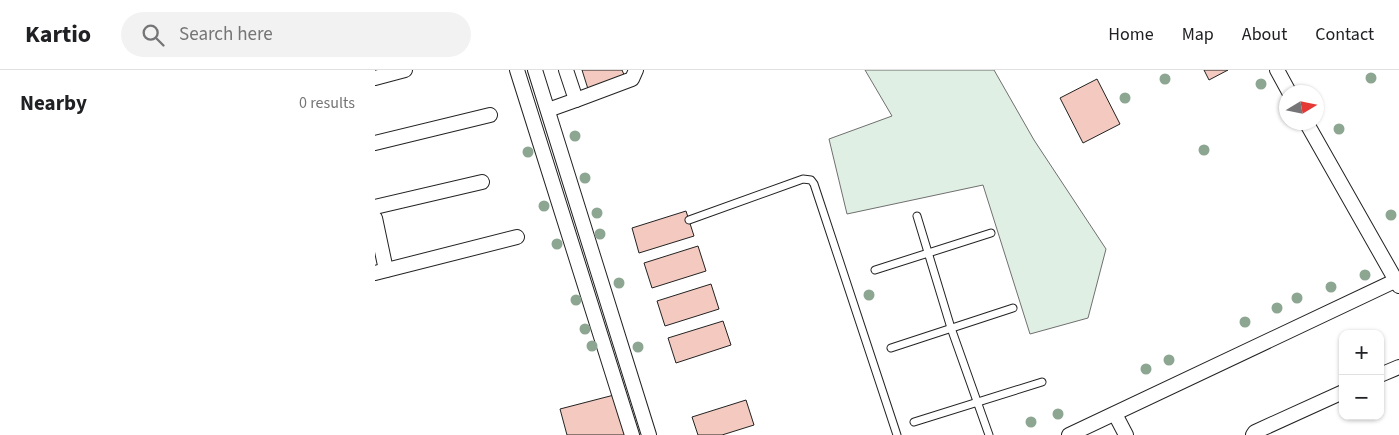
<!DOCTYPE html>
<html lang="en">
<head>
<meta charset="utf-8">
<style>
  body { margin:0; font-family:"Source Sans 3",sans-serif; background:#f2f2f2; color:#202124 }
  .controls { position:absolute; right:15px; bottom:15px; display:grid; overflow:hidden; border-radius:10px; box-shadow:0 1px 4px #0004 }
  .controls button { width:45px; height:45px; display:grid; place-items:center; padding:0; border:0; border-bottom:1px solid #e0e0e0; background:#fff; color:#202124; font:25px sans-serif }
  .compass { position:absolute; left:904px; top:15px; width:45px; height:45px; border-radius:50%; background:#fff; box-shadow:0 1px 4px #0004; rotate:80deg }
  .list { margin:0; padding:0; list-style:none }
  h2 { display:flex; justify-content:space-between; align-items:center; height:65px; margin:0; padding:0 20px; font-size:21px }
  h2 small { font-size:16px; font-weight:400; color:#757577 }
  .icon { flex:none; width:28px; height:28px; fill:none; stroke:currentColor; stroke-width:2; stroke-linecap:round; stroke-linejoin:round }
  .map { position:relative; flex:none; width:1024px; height:365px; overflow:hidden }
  header { display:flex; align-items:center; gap:30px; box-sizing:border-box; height:70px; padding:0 25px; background:#fff; border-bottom:1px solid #e0e0e0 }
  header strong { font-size:24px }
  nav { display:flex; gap:28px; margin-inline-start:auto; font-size:18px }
  .search { width:350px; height:45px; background:#f2f2f2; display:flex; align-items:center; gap:12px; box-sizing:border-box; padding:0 18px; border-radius:28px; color:#757577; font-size:19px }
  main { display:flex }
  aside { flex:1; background:#fff }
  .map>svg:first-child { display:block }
</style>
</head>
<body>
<header>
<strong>Kartio</strong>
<div class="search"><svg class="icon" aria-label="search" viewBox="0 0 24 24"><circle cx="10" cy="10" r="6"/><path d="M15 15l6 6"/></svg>Search here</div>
<nav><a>Home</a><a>Map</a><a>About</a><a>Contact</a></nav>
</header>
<main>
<aside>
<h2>Nearby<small>0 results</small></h2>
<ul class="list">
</ul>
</aside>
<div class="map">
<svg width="1024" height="365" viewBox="0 0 1024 365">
  <rect width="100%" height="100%" fill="#fff"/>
  <path fill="#e0efe3" stroke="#6f6f6f" d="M 490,0 L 619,0 L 659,70 L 731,179 L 713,248 L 655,264 L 608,115 L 472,144 L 454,69 L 517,46 Z"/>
  <g fill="#f3c9c0" stroke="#222">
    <path d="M 207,0 L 247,0 L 250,7 L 213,19 Z"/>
    <path d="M 829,0 L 853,0 L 834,10 Z"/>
    <path d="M 722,9 L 745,54 L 708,73 L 685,28 Z"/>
    <path d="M 311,141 L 319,166 L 264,183 L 257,158 Z"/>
    <path d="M 323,176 L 331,201 L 277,218 L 269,193 Z"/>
    <path d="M 336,214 L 344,239 L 290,256 L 282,231 Z"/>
    <path d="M 348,251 L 356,275 L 301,293 L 293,268 Z"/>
    <path d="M 239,325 L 250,365 L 192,365 L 185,339 Z"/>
    <path d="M 371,330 L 379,355 L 347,365 L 323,365 L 317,347 Z"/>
  </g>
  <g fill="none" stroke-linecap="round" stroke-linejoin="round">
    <g stroke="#222" stroke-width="9">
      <g id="lane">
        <path d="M 542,146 L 576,258 L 614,365"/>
        <path d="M 314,150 L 428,109 L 436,110 L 439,114 L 522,365"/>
        <path d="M 500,200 L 616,163"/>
        <path d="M 516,278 L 638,238"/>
        <path d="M 539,352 L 667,312"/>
      </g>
    </g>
    <g stroke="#222" stroke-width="16">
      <g id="street">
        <path d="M 142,0 L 257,365"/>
        <path d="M 160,0 L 274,365"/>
        <path d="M 902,0 L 914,22"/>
        <path d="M 0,8 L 30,0"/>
        <path d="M 201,30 L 257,9 L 261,0"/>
        <path d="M 173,40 L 201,30 L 191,0"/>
        <path d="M 931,52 L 1024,216"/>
        <path d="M 0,73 L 115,45"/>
        <path d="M 0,137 L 107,112"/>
        <path d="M 0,148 L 11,200"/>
        <path d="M 0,203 L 142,167"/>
        <path d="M 1005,305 L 1024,297"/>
        <path d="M 740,344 L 751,365"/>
        <path d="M 694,365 L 1024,209"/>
        <path d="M 878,365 L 880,362 L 968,322"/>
      </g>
    </g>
    <use href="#lane" stroke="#fff" stroke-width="7"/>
    <use href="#street" stroke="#fff" stroke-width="14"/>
  </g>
  <g fill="#8da692">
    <circle cx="996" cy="8" r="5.5"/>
    <circle cx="790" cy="9" r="5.5"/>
    <circle cx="886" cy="14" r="5.5"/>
    <circle cx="750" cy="28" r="5.5"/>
    <circle cx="964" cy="59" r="5.5"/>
    <circle cx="200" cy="66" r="5.5"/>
    <circle cx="829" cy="80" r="5.5"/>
    <circle cx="153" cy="82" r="5.5"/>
    <circle cx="210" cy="108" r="5.5"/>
    <circle cx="169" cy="136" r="5.5"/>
    <circle cx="222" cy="143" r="5.5"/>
    <circle cx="1016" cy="145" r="5.5"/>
    <circle cx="225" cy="164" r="5.5"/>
    <circle cx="182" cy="174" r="5.5"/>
    <circle cx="990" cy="205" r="5.5"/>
    <circle cx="244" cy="213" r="5.5"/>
    <circle cx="956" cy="217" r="5.5"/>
    <circle cx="494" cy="225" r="5.5"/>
    <circle cx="922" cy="228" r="5.5"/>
    <circle cx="201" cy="230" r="5.5"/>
    <circle cx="902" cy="238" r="5.5"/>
    <circle cx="870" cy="252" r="5.5"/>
    <circle cx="210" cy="259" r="5.5"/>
    <circle cx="217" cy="276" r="5.5"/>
    <circle cx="263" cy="277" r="5.5"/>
    <circle cx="794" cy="290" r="5.5"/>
    <circle cx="771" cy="299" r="5.5"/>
    <circle cx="683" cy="344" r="5.5"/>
    <circle cx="656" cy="352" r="5.5"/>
  </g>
</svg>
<div class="controls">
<button>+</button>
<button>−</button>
</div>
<svg class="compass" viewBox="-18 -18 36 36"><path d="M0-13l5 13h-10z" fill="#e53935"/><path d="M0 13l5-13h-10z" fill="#757577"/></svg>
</div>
</main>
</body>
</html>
